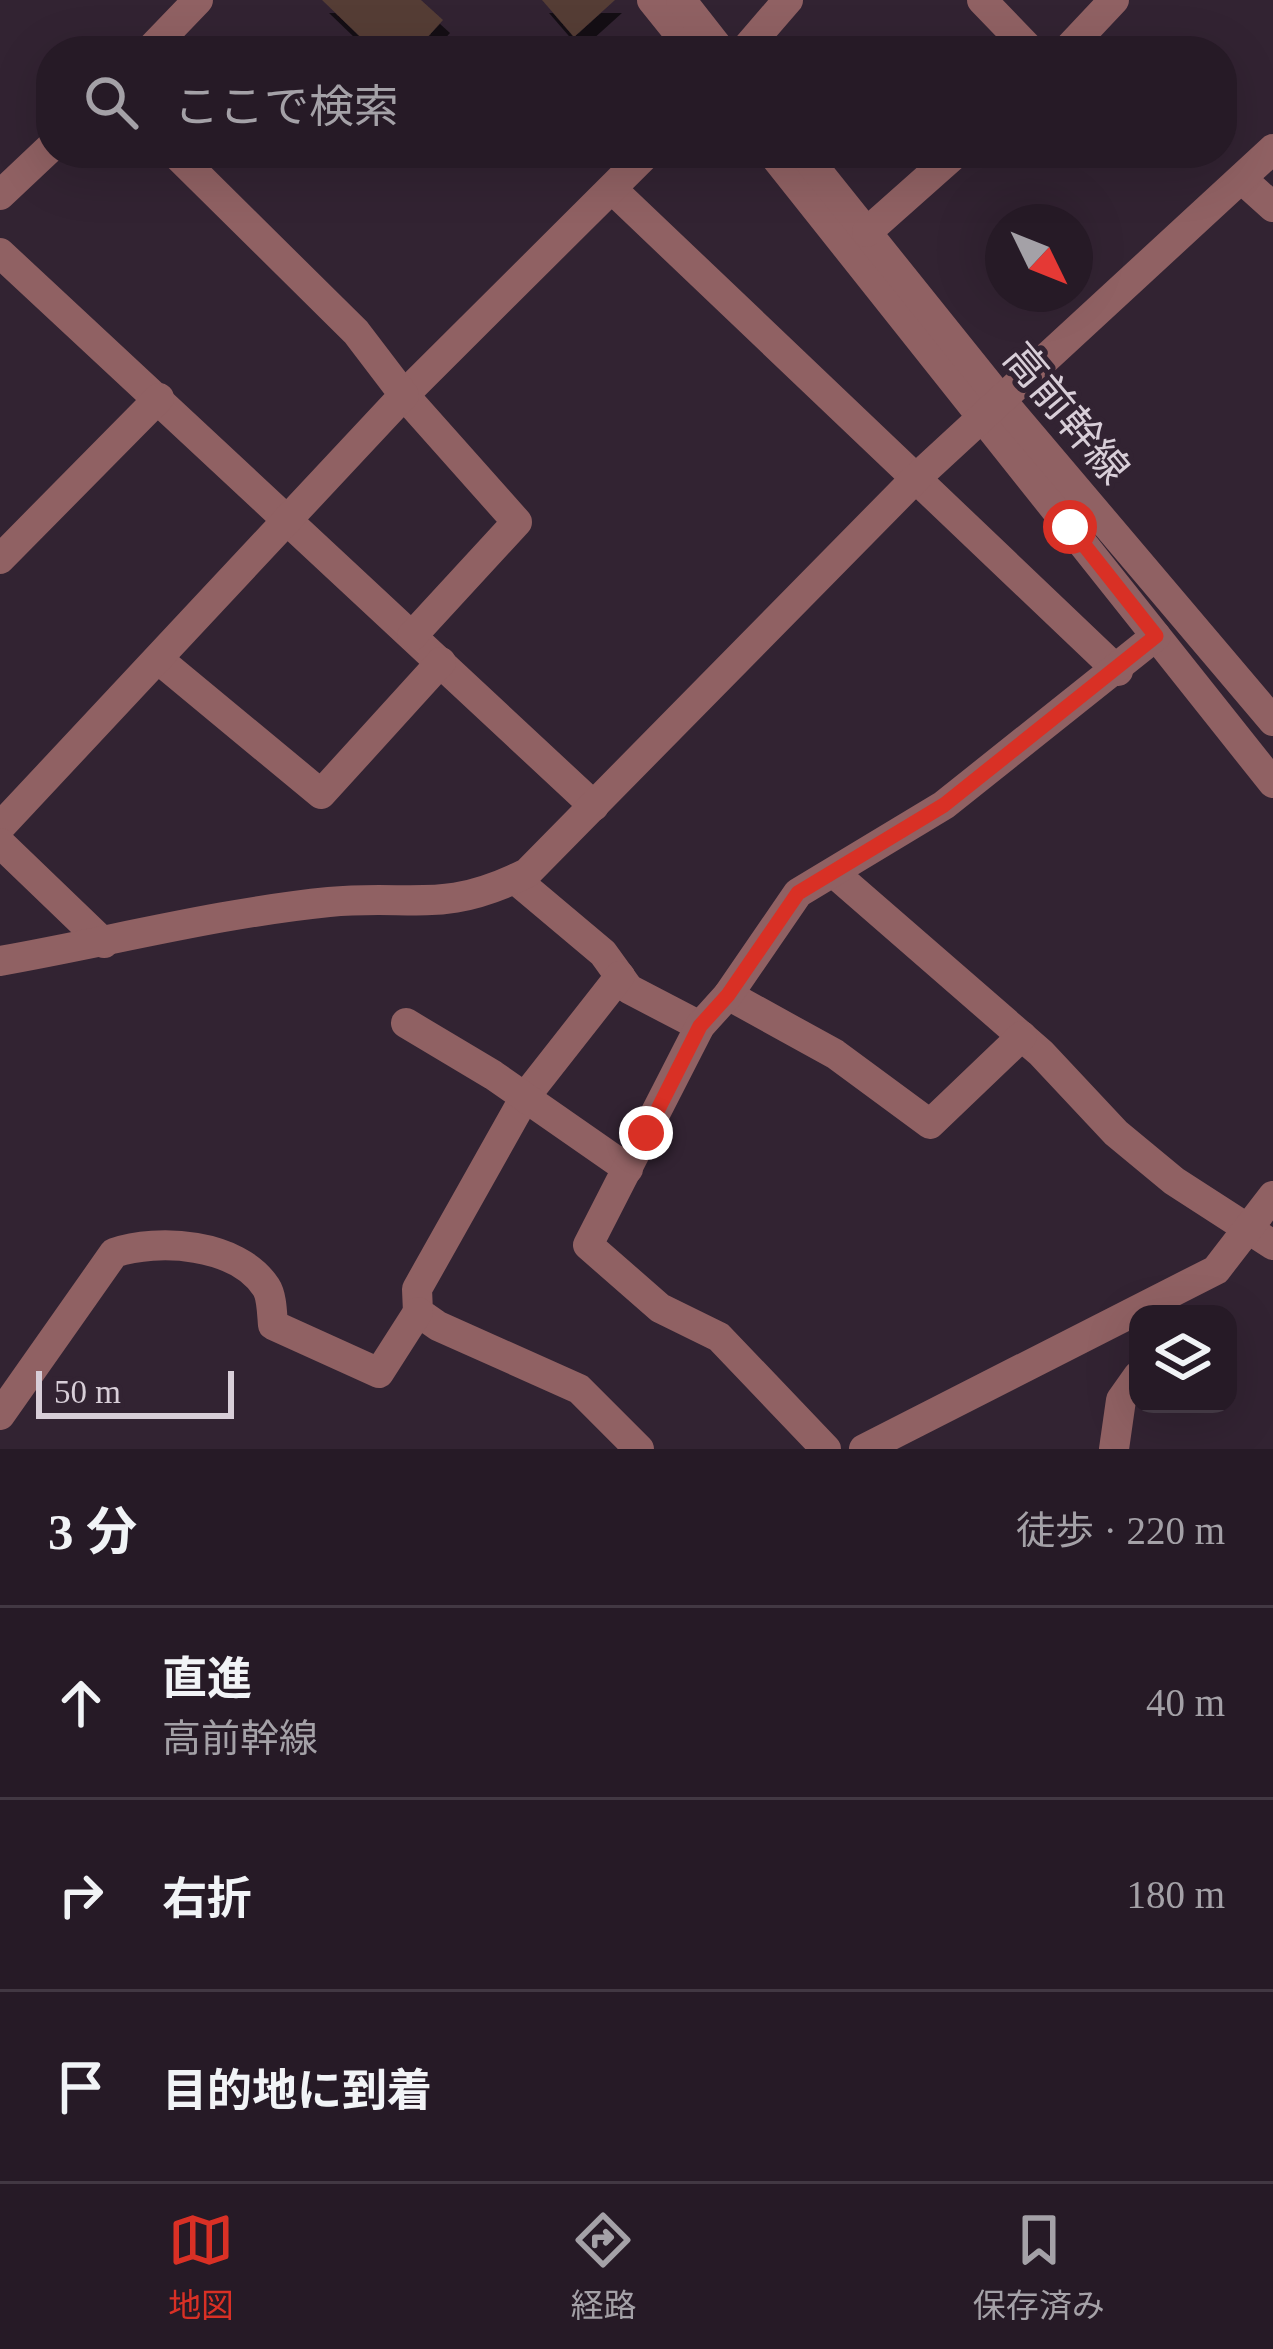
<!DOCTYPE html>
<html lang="ja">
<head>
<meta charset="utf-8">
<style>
  body { margin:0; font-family:"Times New Roman","Noto Sans JP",serif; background:#322732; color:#f1f3f6 }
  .controls { position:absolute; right:36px; bottom:36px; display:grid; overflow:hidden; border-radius:24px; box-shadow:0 12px 48px #0002 }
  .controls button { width:108px; height:108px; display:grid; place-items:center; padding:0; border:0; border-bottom:3px solid #423843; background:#261a26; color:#f1f3f6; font:60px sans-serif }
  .compass { position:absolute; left:985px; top:204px; width:108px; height:108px; border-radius:50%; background:#261a26; box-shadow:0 12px 48px #0002; rotate:133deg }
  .scale { position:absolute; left:36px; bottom:30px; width:198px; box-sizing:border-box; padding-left:12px; border:6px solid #d8ced8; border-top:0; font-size:33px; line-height:42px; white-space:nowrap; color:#d8ced8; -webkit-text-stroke:9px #322332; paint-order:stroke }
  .stop { position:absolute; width:36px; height:36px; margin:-27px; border:9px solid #d93025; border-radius:50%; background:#fff }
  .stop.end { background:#d93025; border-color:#fff; box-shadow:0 3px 12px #0008 }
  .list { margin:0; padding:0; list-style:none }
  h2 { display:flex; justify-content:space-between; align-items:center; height:156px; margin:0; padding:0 48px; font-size:51px }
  h2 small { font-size:39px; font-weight:400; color:#a4a1a7 }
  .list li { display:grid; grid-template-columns:78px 1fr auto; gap:36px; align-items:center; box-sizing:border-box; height:192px; padding:0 48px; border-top:3px solid #423843 }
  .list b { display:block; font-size:45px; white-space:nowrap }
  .list p { margin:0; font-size:39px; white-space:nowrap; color:#a4a1a7 }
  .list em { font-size:39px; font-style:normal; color:#a4a1a7 }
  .icon { flex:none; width:66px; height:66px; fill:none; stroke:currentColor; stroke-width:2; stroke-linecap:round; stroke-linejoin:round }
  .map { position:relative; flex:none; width:1273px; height:1449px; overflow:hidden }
  .search { position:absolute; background:#261a26; box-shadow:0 12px 48px #0002; left:36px; right:36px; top:36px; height:132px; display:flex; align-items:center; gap:30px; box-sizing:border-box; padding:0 42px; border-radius:48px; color:#a4a1a7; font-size:45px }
  .sheet { height:732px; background:#261a26 }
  nav { display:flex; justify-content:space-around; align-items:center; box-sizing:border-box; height:168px; border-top:3px solid #423843; background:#261a26; font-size:33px; color:#a4a1a7 }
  nav a { display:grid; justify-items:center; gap:6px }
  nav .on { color:#d93025 }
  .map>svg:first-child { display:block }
</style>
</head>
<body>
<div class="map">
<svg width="1273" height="1449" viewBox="0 0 1273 1449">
  <defs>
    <filter id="shadow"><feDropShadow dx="7" dy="13" stdDeviation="0" flood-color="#0009"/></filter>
  </defs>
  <rect width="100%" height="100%" fill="#322332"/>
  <g fill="#543d36" filter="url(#shadow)">
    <path d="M 322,0 L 421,0 L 443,20 L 415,51 L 375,51 Z"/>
    <path d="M 542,0 L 615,0 L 574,37 Z"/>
  </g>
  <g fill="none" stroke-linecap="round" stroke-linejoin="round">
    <g stroke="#906163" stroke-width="30">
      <path d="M 652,0 L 693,51"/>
      <path d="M 681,0 L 721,51"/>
      <path d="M 982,0 L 1031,51"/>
      <path d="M 149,51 L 198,0"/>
      <path d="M 744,51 L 788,0"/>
      <path d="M 1066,51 L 1114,0"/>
      <path d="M 772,153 L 1273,783"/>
      <path d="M 803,153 L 1001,400 L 1273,721"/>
      <path d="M 1243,180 L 1273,207"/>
      <path d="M 613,190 L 1118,671"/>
      <path d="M 0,195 L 51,147"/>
      <path d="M 867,232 L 956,153"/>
      <path d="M 0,253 L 594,806"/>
      <path d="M 0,559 L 159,398"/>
      <path d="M 412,636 L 517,522 L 404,395 L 647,153"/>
      <path d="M 158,659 L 321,794 L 441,662"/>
      <path d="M 0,827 L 404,395 L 356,332 L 175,153"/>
      <path d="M 0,843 L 104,943"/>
      <path d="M 834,873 L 1041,1053 L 1116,1133 L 1174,1181 L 1273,1245"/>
      <path d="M 515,879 L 603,953 L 629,989 L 700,1026"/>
      <path d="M 0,961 C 108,942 219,913 329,902 C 414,894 442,915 527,873 L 913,481 L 1273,149"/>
      <path d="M 620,976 L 525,1097 L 417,1289 L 418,1312 L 438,1326 L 579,1389 L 639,1449"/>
      <path d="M 728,995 L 835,1054 L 930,1124 L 1022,1036"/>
      <path d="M 406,1023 L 493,1075 L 628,1169"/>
      <path d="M 0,1415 L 114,1253 C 158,1238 237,1243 266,1287 C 272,1296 272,1314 273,1325 L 379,1373 L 418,1312"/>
      <path d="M 826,1449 L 719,1337 L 660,1308 L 588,1245 L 700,1026 L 728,995 L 798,893 L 944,805 L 1156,636"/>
      <path d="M 864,1449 L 1216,1270 L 1273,1196"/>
      <path d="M 1114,1449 L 1121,1400 L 1138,1376"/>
    </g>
  </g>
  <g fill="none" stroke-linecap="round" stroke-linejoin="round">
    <path stroke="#d93025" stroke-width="15" d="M 646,1133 L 700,1026 L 728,995 L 798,893 L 944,805 L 1156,636 L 1070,527"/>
  </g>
  <g text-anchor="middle" stroke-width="10" stroke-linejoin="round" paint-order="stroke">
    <g font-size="42" fill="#d8ced8" stroke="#322332">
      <text transform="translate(1067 413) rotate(50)" y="15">高前幹線</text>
    </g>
  </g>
</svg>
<div class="controls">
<button><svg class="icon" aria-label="layers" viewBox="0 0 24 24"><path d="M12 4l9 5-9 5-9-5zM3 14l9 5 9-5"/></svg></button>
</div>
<svg class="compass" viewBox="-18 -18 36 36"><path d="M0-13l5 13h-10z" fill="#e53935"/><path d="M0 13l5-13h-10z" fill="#a4a1a7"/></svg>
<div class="scale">50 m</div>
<div class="stop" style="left:1070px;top:527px"></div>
<div class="stop end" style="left:646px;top:1133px"></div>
<div class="search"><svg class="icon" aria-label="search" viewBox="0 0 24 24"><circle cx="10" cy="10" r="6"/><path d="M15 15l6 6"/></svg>ここで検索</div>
</div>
<section class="sheet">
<h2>3 分<small>徒歩 · 220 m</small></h2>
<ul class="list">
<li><svg class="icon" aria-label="ahead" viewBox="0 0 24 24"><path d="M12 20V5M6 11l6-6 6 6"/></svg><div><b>直進</b><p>高前幹線</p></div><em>40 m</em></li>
<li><svg class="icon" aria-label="right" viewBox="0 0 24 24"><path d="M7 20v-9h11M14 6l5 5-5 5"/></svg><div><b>右折</b></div><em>180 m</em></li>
<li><svg class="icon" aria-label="arrive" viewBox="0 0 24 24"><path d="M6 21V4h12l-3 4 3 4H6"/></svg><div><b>目的地に到着</b></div></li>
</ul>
</section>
<nav>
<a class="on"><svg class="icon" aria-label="map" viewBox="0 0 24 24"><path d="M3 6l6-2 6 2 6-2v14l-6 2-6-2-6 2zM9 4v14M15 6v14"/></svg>地図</a>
<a><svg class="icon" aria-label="directions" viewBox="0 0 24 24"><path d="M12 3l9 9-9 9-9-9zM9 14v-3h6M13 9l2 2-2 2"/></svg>経路</a>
<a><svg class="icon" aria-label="saved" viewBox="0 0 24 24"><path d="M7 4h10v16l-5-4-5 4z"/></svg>保存済み</a>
</nav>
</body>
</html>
